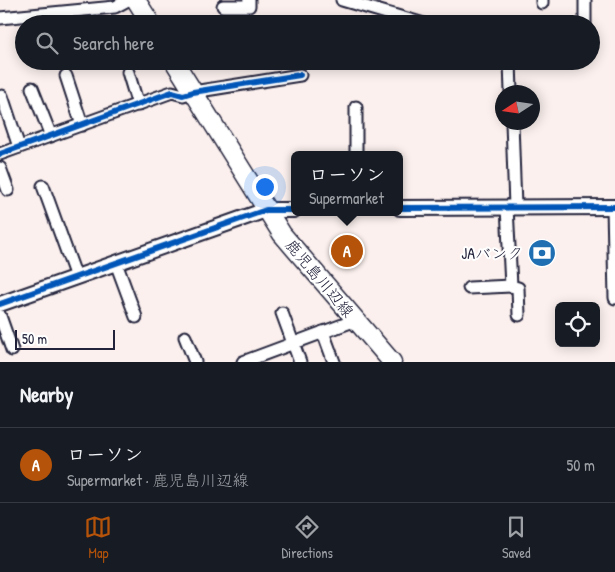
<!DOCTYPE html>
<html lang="en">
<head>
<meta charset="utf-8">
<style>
  body { margin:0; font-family:"Patrick Hand","Klee One",sans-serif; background:#20242c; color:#f1f3f6 }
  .controls { position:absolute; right:15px; bottom:15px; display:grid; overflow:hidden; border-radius:8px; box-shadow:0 2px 12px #0003 }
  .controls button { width:45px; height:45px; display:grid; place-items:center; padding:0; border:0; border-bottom:1px solid #363941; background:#171b24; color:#f1f3f6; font:25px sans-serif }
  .compass { position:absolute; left:495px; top:85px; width:45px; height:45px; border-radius:50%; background:#171b24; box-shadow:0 2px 12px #0003; rotate:258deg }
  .scale { position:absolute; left:15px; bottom:12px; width:100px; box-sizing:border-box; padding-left:5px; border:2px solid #22223b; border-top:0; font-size:14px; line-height:18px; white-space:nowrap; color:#22223b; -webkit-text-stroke:4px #fff; paint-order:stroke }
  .you { position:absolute; left:264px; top:186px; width:18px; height:18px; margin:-12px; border:4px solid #fff; border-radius:50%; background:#1a73e8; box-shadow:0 0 0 8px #1a73e833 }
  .badge { display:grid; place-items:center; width:32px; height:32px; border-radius:50%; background:#b45309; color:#fff; font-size:16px; font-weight:700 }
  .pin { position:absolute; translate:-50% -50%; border:2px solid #fff; box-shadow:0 1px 5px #0006 }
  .popup { position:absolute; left:291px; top:151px; width:112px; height:65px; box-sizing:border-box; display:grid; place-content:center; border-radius:8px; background:#171b24; filter:drop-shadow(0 1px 4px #0005); font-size:16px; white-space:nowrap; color:#9ea1a6 }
  .popup b { font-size:19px; color:#f1f3f6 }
  .popup::after { content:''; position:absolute; left:50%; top:100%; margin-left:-10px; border:10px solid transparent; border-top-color:#171b24 }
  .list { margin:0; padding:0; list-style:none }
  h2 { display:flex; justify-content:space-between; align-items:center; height:65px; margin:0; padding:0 20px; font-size:21px }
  h2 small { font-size:16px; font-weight:400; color:#9ea1a6 }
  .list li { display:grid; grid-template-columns:32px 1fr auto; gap:15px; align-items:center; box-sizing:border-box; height:75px; padding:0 20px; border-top:1px solid #363941 }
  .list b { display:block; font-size:19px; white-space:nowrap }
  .list p { margin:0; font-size:16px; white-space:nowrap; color:#9ea1a6 }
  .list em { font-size:16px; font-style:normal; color:#9ea1a6 }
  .icon { flex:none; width:28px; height:28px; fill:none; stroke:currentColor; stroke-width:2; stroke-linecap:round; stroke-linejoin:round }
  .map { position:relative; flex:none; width:615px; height:362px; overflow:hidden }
  .search { position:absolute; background:#171b24; box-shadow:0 2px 12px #0003; left:15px; right:15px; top:15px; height:55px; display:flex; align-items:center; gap:12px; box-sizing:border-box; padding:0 18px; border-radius:28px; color:#9ea1a6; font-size:19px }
  .sheet { height:140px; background:#171b24 }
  nav { display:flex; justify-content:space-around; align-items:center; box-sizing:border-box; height:70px; border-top:1px solid #363941; background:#171b24; font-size:14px; color:#9ea1a6 }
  nav a { display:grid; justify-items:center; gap:2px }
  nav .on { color:#b45309 }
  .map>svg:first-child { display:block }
</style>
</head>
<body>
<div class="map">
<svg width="615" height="362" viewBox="0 0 615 362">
  <rect width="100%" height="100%" fill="#fbf0ed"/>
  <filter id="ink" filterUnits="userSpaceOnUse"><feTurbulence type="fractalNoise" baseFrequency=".02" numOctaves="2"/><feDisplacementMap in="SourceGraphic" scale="10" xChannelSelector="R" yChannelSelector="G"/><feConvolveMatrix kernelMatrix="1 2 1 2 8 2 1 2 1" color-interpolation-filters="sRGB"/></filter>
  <g filter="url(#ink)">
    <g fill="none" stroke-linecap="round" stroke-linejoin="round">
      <g stroke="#22223b" stroke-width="15">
        <g id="minor">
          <path d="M 342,0 L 424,24"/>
          <path d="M 542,3 L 542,0"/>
          <path d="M 223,6 L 249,6 L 249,0"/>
          <path d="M 0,18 L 115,7 L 128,0"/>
          <path d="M 585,24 L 585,0"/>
          <path d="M 510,61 L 511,92"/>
          <path d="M 128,72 L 138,105"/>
          <path d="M 66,76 L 82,125"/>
          <path d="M 32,88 L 51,136"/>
          <path d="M 2,96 L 19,147"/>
          <path d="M 356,107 L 356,155"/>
          <path d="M 512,122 L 515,207"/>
          <path d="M 0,154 L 172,92 L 183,95 L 193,92 L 300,75"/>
          <path d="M 0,168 L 8,190"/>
          <path d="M 43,186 L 76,277"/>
          <path d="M 507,207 L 511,286 L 518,288 L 519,315"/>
          <path d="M 613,207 L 615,298"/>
          <path d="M 116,263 L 136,317"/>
          <path d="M 469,288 L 511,286"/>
          <path d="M 282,313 L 300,362"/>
          <path d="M 0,316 L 12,350"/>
          <path d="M 323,332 L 334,362"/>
          <path d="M 185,337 L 195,362"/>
          <path d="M 243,362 L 356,320"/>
        </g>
      </g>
      <g stroke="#22223b" stroke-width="18">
        <g id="tertiary">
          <path d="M 400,208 L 615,207"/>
          <path d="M 0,304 L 266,210 L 294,210"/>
        </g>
      </g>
      <g stroke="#22223b" stroke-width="21">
        <g id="primary">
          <path d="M 136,0 L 151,24"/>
          <path d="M 174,61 L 282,234 L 392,362"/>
        </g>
      </g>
      <use href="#minor" stroke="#fff" stroke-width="11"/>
      <use href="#tertiary" stroke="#fff" stroke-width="14"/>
      <use href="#primary" stroke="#fff" stroke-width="18"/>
      <g stroke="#fff" stroke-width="9">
        <g id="cycleway">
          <path d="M 0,154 L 172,92 L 183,95 L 193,92 L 300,75"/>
          <path d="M 400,208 L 615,207"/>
          <path d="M 0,304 L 266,210 L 294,210"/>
        </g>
      </g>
      <use href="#cycleway" stroke="#0057b8" stroke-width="6"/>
    </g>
  </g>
  <defs>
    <g id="bank-disc" transform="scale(1.4375)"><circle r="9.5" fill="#1f6fb2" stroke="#fff"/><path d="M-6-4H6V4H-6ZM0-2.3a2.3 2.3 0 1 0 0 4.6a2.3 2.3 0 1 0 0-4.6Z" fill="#fff"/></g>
  </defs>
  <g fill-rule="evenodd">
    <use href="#bank-disc" x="542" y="253"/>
  </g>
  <g text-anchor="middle" stroke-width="4" stroke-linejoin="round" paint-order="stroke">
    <g font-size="16" fill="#22223b" stroke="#fff" text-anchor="end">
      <text x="523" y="259">JAバンク</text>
    </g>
    <g font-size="16" fill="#22223b" stroke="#fff">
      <text transform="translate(320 278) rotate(50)" y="6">鹿児島川辺線</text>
    </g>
  </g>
</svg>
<div class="controls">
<button><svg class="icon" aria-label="locate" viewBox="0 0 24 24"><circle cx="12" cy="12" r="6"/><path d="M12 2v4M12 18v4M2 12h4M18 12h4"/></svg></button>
</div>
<svg class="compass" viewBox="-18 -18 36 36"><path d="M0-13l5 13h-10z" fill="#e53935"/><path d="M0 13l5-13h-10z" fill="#9ea1a6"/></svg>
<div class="scale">50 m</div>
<div class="you"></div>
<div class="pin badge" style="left:347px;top:251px">A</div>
<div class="popup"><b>ローソン</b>Supermarket</div>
<div class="search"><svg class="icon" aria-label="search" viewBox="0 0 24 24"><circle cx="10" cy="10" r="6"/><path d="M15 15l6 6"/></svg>Search here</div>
</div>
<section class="sheet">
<h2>Nearby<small></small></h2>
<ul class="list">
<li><span class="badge">A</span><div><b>ローソン</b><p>Supermarket · 鹿児島川辺線</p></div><em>50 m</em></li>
</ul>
</section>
<nav>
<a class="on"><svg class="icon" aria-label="map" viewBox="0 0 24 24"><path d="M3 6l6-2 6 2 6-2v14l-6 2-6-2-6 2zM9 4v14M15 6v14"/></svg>Map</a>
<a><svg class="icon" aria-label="directions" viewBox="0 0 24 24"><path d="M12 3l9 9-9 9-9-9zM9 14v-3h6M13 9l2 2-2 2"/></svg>Directions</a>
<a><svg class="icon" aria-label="saved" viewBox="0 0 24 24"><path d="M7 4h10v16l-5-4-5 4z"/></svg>Saved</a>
</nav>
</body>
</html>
